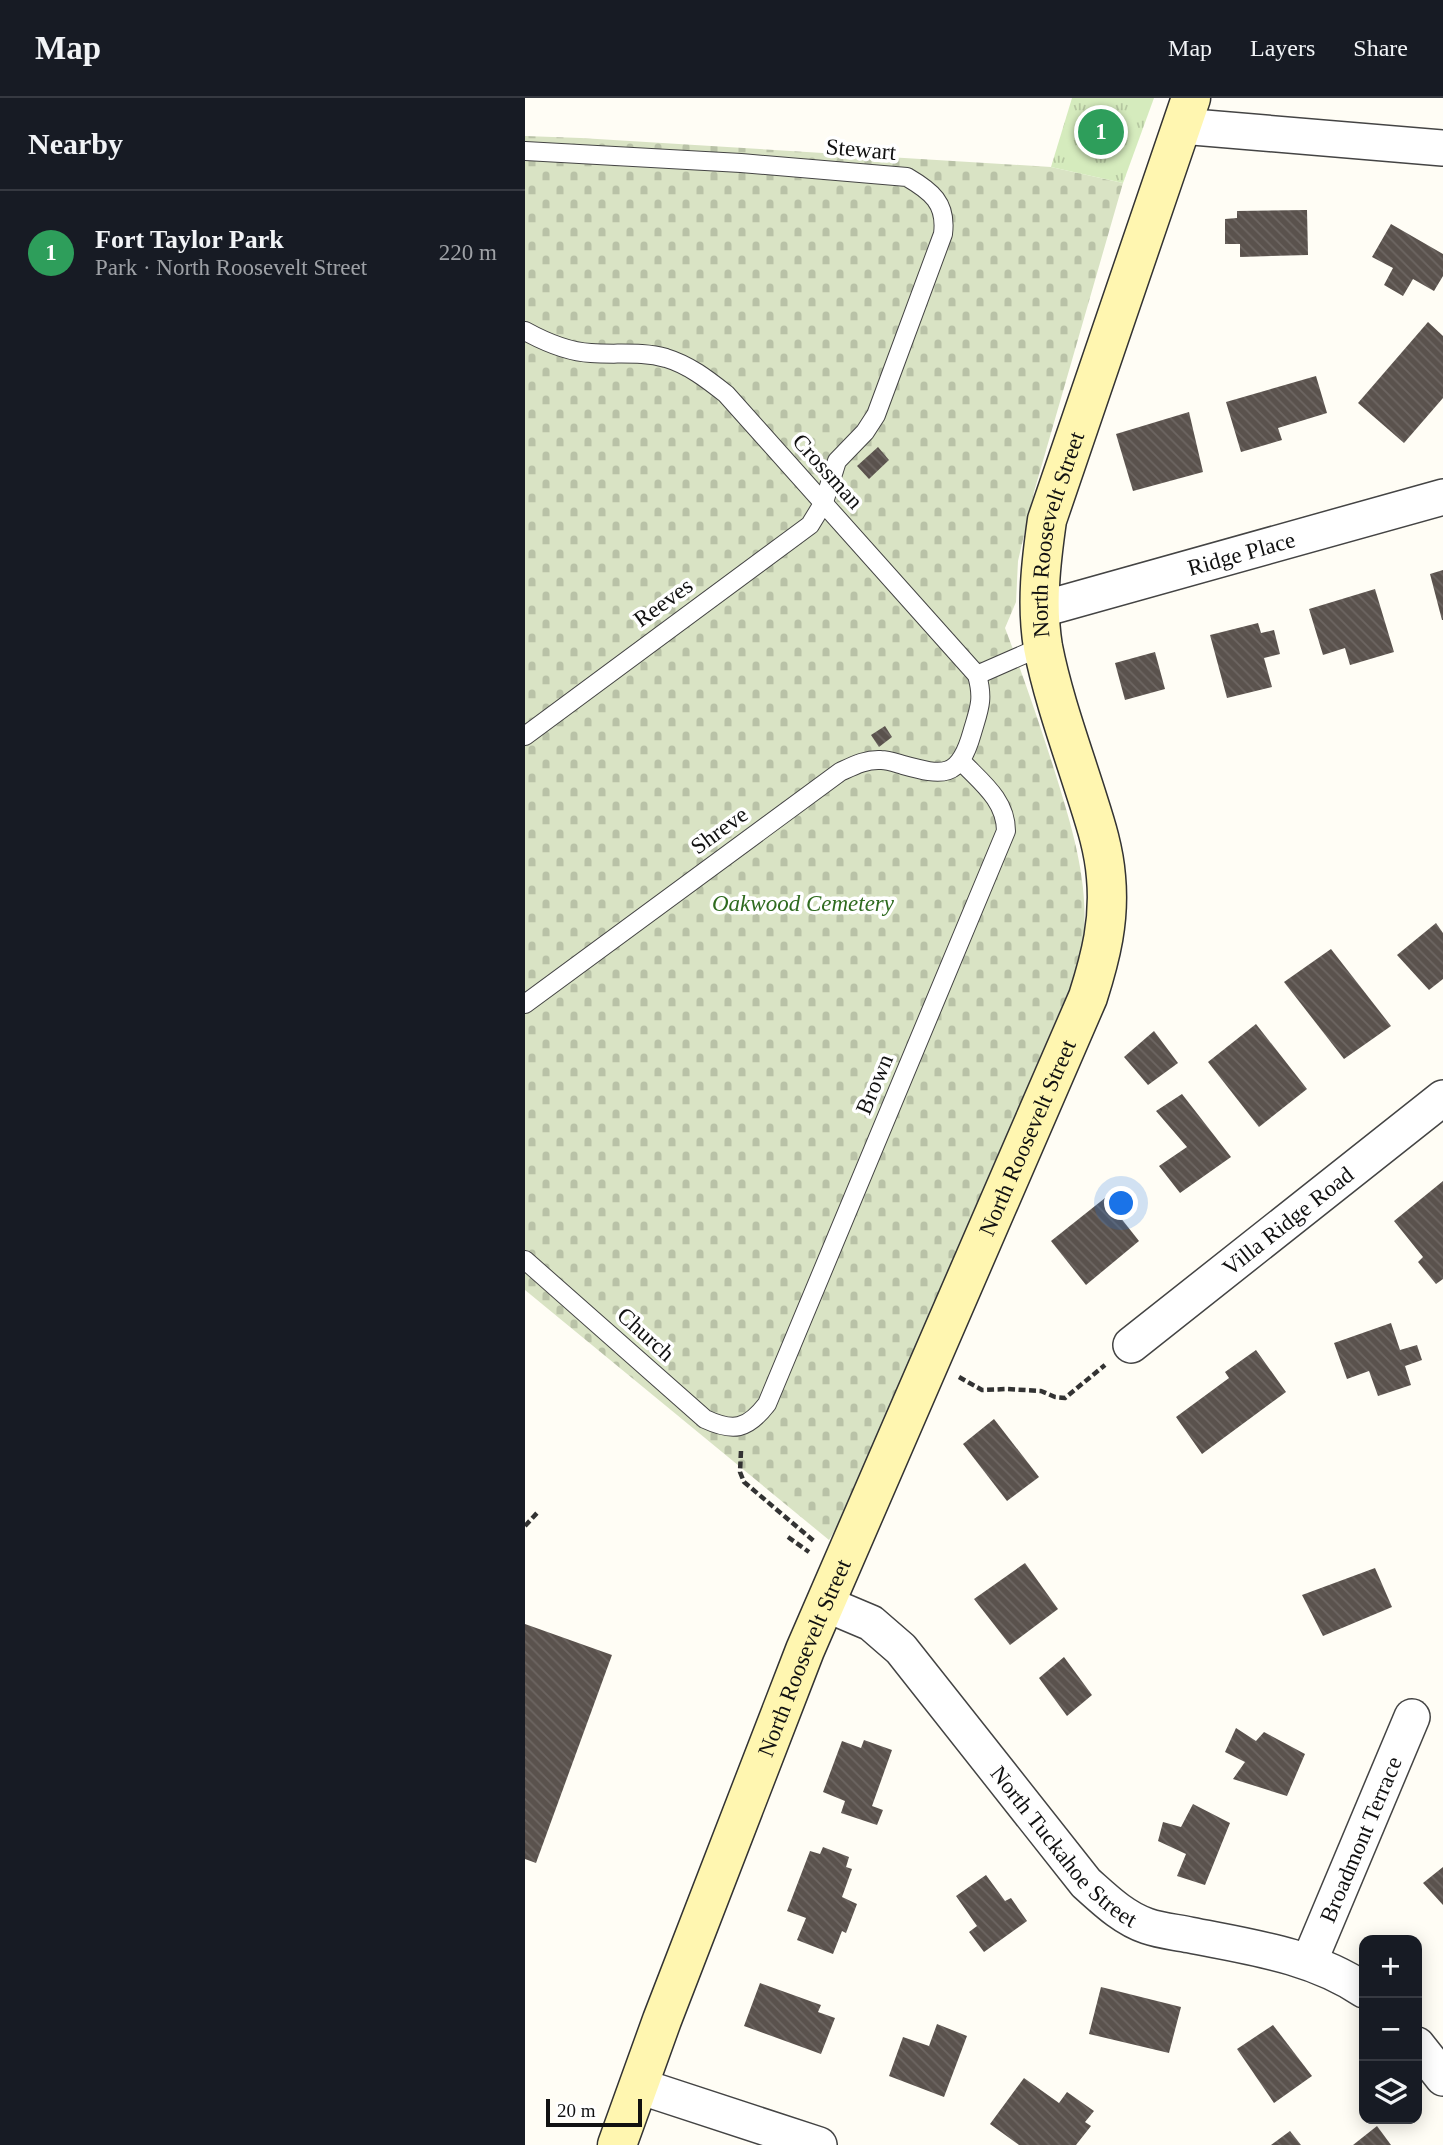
<!DOCTYPE html>
<html lang="en">
<head>
<meta charset="utf-8">
<style>
  body { margin:0; font-family:"Times New Roman",serif; background:#20242c; color:#f1f3f6 }
  .controls { position:absolute; right:21px; bottom:21px; display:grid; overflow:hidden; border-radius:14px; box-shadow:0 4px 18px #0003 }
  .controls button { width:63px; height:63px; display:grid; place-items:center; padding:0; border:0; border-bottom:2px solid #363941; background:#171b24; color:#f1f3f6; font:35px sans-serif }
  .scale { position:absolute; left:21px; bottom:18px; width:96px; box-sizing:border-box; padding-left:7px; border:4px solid #111; border-top:0; font-size:19px; line-height:24px; white-space:nowrap; color:#111; -webkit-text-stroke:5px #fff; paint-order:stroke }
  .you { position:absolute; left:597px; top:1106px; width:24px; height:24px; margin:-18px; border:5px solid #fff; border-radius:50%; background:#1a73e8; box-shadow:0 0 0 10px #1a73e833 }
  .badge { display:grid; place-items:center; width:46px; height:46px; border-radius:50%; background:#ea580c; color:#fff; font-size:23px; font-weight:700 }
  .pin { position:absolute; translate:-50% -50%; border:4px solid #fff; box-shadow:0 2px 7px #0006 }
  .list { margin:0; padding:0; list-style:none }
  h2 { display:flex; justify-content:space-between; align-items:center; height:91px; margin:0; padding:0 28px; font-size:30px }
  h2 small { font-size:23px; font-weight:400; color:#9ea1a6 }
  .list li { display:grid; grid-template-columns:46px 1fr auto; gap:21px; align-items:center; box-sizing:border-box; height:126px; padding:0 28px; border-top:2px solid #363941 }
  .list b { display:block; font-size:26px; white-space:nowrap }
  .list p { margin:0; font-size:23px; white-space:nowrap; color:#9ea1a6 }
  .list em { font-size:23px; font-style:normal; color:#9ea1a6 }
  .icon { flex:none; width:38px; height:38px; fill:none; stroke:currentColor; stroke-width:2; stroke-linecap:round; stroke-linejoin:round }
  .map { position:relative; flex:none; width:918px; height:2047px; overflow:hidden }
  header { display:flex; align-items:center; gap:42px; box-sizing:border-box; height:98px; padding:0 35px; background:#171b24; border-bottom:2px solid #363941 }
  header strong { font-size:33px }
  nav { display:flex; gap:38px; margin-inline-start:auto; font-size:24px }
  main { display:flex }
  aside { flex:1; background:#171b24 }
  .map>svg:first-child { display:block }
</style>
</head>
<body>
<header>
<strong>Map</strong>
<nav><a>Map</a><a>Layers</a><a>Share</a></nav>
</header>
<main>
<aside>
<h2>Nearby<small></small></h2>
<ul class="list">
<li><span class="badge" style="background:#2e9e5b">1</span><div><b>Fort Taylor Park</b><p>Park · North Roosevelt Street</p></div><em>220 m</em></li>
</ul>
</aside>
<div class="map">
<svg width="918" height="2047" viewBox="0 0 918 2047">
  <defs>
    <pattern id="cemetery-stones" width="16" height="16" patternUnits="userSpaceOnUse" patternTransform="scale(1.75)"><rect width="16" height="16" fill="#d9e3c4"/><path d="M2 7V4a2 2 0 0 1 4 0v3zM10 15v-3a2 2 0 0 1 4 0v3z" fill="#b9c2a7"/></pattern>
    <pattern id="park-tufts" width="24" height="20" patternUnits="userSpaceOnUse" patternTransform="scale(1.75)"><rect width="24" height="20" fill="#d5ebbd"/><path d="M3 7l-1-3M5 7V3M7 7l1-3M15 17l-1-3M17 17v-4M19 17l1-3" fill="none" stroke="#b6c8a1"/></pattern>
    <pattern id="building-back-hatch" width="6" height="6" patternUnits="userSpaceOnUse" patternTransform="scale(1.75)"><rect width="6" height="6" fill="#5a524d"/><path d="M-1 5l2 2M0 0l6 6M5-1l2 2" fill="none" stroke="#6d6662"/></pattern>
  </defs>
  <rect width="100%" height="100%" fill="#fffdf5"/>
  <path fill="url(#cemetery-stones)" d="M 0,38 L 56,40 L 526,69 L 598,85 L 509,394 L 493,463 L 491,504 L 480,530 C 498,577 514,624 529,671 C 546,726 567,791 557,849 C 555,861 550,873 547,885 L 316,1422 L 304,1442 L 0,1192 Z"/>
  <path fill="url(#park-tufts)" d="M 547,0 L 629,0 L 598,85 L 526,69 Z"/>
  <g fill="url(#building-back-hatch)">
    <path d="M 782,112 L 783,157 L 715,159 L 715,146 L 700,146 L 700,121 L 712,120 L 712,113 Z"/>
    <path d="M 866,126 L 918,156 L 918,178 L 909,193 L 888,181 L 878,198 L 859,187 L 868,170 L 847,159 Z"/>
    <path d="M 903,224 L 918,238 L 918,300 L 879,345 L 833,305 Z"/>
    <path d="M 791,278 L 802,315 L 753,330 L 757,342 L 716,354 L 701,304 Z"/>
    <path d="M 664,314 L 678,374 L 608,393 L 591,336 Z"/>
    <path d="M 353,349 L 364,362 L 344,381 L 332,368 Z"/>
    <path d="M 918,472 L 918,522 L 917,522 L 905,476 Z"/>
    <path d="M 850,491 L 869,554 L 825,567 L 820,550 L 798,557 L 784,511 Z"/>
    <path d="M 733,525 L 736,535 L 749,532 L 755,556 L 739,560 L 747,589 L 702,600 L 685,537 Z"/>
    <path d="M 630,554 L 640,591 L 600,602 L 590,565 Z"/>
    <path d="M 360,628 L 367,639 L 354,649 L 346,637 Z"/>
    <path d="M 911,825 L 918,835 L 918,881 L 904,892 L 872,857 Z"/>
    <path d="M 806,851 L 866,928 L 819,961 L 759,884 Z"/>
    <path d="M 731,926 L 782,991 L 734,1029 L 683,964 Z"/>
    <path d="M 629,933 L 653,965 L 623,987 L 599,959 Z"/>
    <path d="M 657,996 L 706,1059 L 655,1095 L 634,1068 L 662,1049 L 631,1013 Z"/>
    <path d="M 918,1083 L 918,1181 L 911,1186 L 893,1164 L 898,1159 L 869,1123 Z"/>
    <path d="M 580,1100 L 614,1143 L 561,1187 L 526,1143 Z"/>
    <path d="M 866,1225 L 875,1252 L 892,1247 L 897,1262 L 880,1268 L 886,1287 L 853,1298 L 844,1273 L 822,1281 L 809,1245 Z"/>
    <path d="M 731,1252 L 761,1294 L 677,1356 L 651,1319 L 704,1280 L 700,1274 Z"/>
    <path d="M 469,1321 L 514,1379 L 482,1403 L 438,1346 Z"/>
    <path d="M 500,1465 L 533,1511 L 485,1547 L 449,1501 Z"/>
    <path d="M 850,1470 L 867,1509 L 798,1538 L 777,1497 Z"/>
    <path d="M 0,1526 L 87,1557 L 11,1765 L 0,1761 Z"/>
    <path d="M 539,1559 L 567,1597 L 542,1618 L 514,1580 Z"/>
    <path d="M 711,1630 L 731,1643 L 739,1634 L 780,1656 L 762,1698 L 708,1681 L 720,1664 L 700,1654 Z"/>
    <path d="M 339,1642 L 367,1652 L 347,1708 L 358,1712 L 352,1727 L 316,1715 L 320,1703 L 298,1694 L 317,1643 L 336,1650 Z"/>
    <path d="M 668,1706 L 705,1725 L 680,1787 L 652,1778 L 661,1756 L 633,1743 L 638,1724 L 656,1729 Z"/>
    <path d="M 298,1749 L 324,1759 L 321,1769 L 327,1771 L 317,1799 L 332,1806 L 321,1835 L 317,1833 L 308,1856 L 272,1842 L 281,1820 L 262,1813 L 285,1753 L 295,1756 Z"/>
    <path d="M 918,1769 L 918,1807 L 898,1785 Z"/>
    <path d="M 461,1777 L 480,1803 L 486,1800 L 502,1823 L 459,1854 L 444,1834 L 452,1828 L 431,1798 Z"/>
    <path d="M 235,1885 L 296,1907 L 293,1914 L 310,1920 L 296,1956 L 219,1928 Z"/>
    <path d="M 576,1889 L 656,1909 L 644,1955 L 564,1936 Z"/>
    <path d="M 412,1926 L 442,1938 L 419,1999 L 364,1978 L 378,1939 L 404,1948 Z"/>
    <path d="M 748,1927 L 787,1978 L 749,2005 L 712,1951 Z"/>
    <path d="M 499,1980 L 534,2005 L 542,1994 L 569,2013 L 560,2024 L 566,2028 L 551,2047 L 494,2047 L 465,2026 Z"/>
    <path d="M 852,2028 L 866,2047 L 828,2047 Z"/>
    <path d="M 765,2033 L 776,2047 L 746,2047 Z"/>
  </g>
  <g fill="none" stroke-linecap="round" stroke-linejoin="round">
    <g stroke="#444" stroke-width="20">
      <g id="lane">
        <path d="M 0,53 L 216,65 L 382,79 C 406,93 422,105 418,136 L 351,317 L 340,334 L 312,363 L 299,404 L 285,427 L 0,638"/>
        <path d="M 0,233 C 20,244 43,254 66,255 C 91,257 116,253 141,260 C 164,267 182,281 201,296 L 452,577 C 459,602 454,611 447,635 C 434,681 418,678 378,667 C 371,665 363,662 356,662 C 341,661 328,668 315,674 L 0,906"/>
        <path d="M 452,577 L 518,548"/>
        <path d="M 0,1162 L 180,1321 C 208,1334 222,1332 242,1306 L 481,733 C 481,702 456,684 436,663"/>
      </g>
    </g>
    <g stroke="#444" stroke-width="38">
      <g id="street">
        <path d="M 656,28 L 918,50"/>
        <path id="s1" d="M 514,512 L 918,399"/>
        <path id="s2" d="M 606,1247 L 918,1000"/>
        <path id="s3" d="M 301,1506 L 346,1525 L 376,1551 L 561,1785 C 579,1801 598,1820 622,1828 C 636,1833 651,1834 665,1837 C 725,1849 787,1857 839,1892"/>
        <path id="s4" d="M 784,1864 L 887,1619"/>
        <path d="M 892,1947 L 918,1980"/>
        <path d="M 114,1988 L 294,2047"/>
      </g>
    </g>
    <g stroke="#333" stroke-width="41">
      <g id="secondary">
        <path id="s5" d="M 92,2047 L 137,1922 L 280,1552 L 563,899 C 576,858 585,822 581,779 C 579,752 571,727 563,702 C 547,651 528,600 518,549 C 511,506 516,464 522,422 L 666,0"/>
      </g>
    </g>
    <g stroke="#333" stroke-width="4.5" stroke-dasharray="7 3.5" stroke-linecap="butt">
      <path d="M 434,1279 L 457,1292 L 482,1291 L 516,1293 L 530,1299 L 540,1300 L 580,1267"/>
      <path d="M 216,1353 L 215,1374 L 219,1384 L 290,1444"/>
      <path d="M 0,1428 L 12,1415"/>
      <path d="M 263,1439 L 284,1454"/>
    </g>
    <use href="#lane" stroke="#fff" stroke-width="18"/>
    <use href="#street" stroke="#fff" stroke-width="35"/>
    <use href="#secondary" stroke="#fff6b0" stroke-width="38"/>
  </g>
  <g text-anchor="middle" stroke-width="7" stroke-linejoin="round" paint-order="stroke">
    <g font-size="23" fill="#111" stroke="#fff">
      <text transform="translate(336 51) rotate(5)" y="8">Stewart</text>
      <text transform="translate(303 373) rotate(48)" y="8">Crossman</text>
      <text dy="8" stroke="none"><textPath href="#s5" startOffset="1717">North Roosevelt Street</textPath></text>
      <text dy="8" stroke="none"><textPath href="#s1" startOffset="210">Ridge Place</textPath></text>
      <text transform="translate(138 504) rotate(-36)" y="8">Reeves</text>
      <text transform="translate(194 732) rotate(-36)" y="8">Shreve</text>
      <text transform="translate(349 986) rotate(-67)" y="8">Brown</text>
      <text dy="8" stroke="none"><textPath href="#s5" startOffset="1088">North Roosevelt Street</textPath></text>
      <text dy="8" stroke="none"><textPath href="#s2" startOffset="200">Villa Ridge Road</textPath></text>
      <text transform="translate(121 1236) rotate(42)" y="8">Church</text>
      <text dy="8" stroke="none"><textPath href="#s5" startOffset="522">North Roosevelt Street</textPath></text>
      <text dy="8" stroke="none"><textPath href="#s4" startOffset="133">Broadmont Terrace</textPath></text>
      <text dy="8" stroke="none"><textPath href="#s3" startOffset="345">North Tuckahoe Street</textPath></text>
    </g>
    <g font-size="23" font-style="italic" fill="#2f6b1f" stroke="#fff">
      <text x="278" y="813">Oakwood Cemetery</text>
    </g>
  </g>
</svg>
<div class="controls">
<button>+</button>
<button>−</button>
<button><svg class="icon" aria-label="layers" viewBox="0 0 24 24"><path d="M12 4l9 5-9 5-9-5zM3 14l9 5 9-5"/></svg></button>
</div>
<div class="scale">20 m</div>
<div class="you"></div>
<div class="pin badge" style="left:576px;top:34px;background:#2e9e5b">1</div>
</div>
</main>
</body>
</html>
